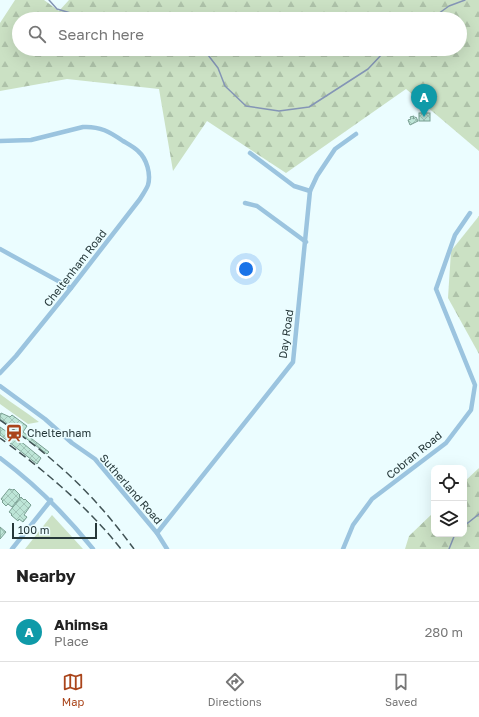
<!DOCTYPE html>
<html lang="en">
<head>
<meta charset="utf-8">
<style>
  body { margin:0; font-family:"Golos Text",sans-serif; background:#f2f2f2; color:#222 }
  .controls { position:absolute; right:12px; bottom:12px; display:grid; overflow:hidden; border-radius:8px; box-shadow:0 4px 16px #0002 }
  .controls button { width:36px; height:36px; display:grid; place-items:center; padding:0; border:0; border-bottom:1px solid #e0e0e0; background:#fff; color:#222; font:20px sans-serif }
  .scale { position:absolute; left:12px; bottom:10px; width:85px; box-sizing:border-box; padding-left:4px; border:2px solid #253739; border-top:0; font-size:11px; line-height:14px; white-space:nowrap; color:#253739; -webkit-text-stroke:3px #ebfdff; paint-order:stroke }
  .you { position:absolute; left:246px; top:269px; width:14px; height:14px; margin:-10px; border:3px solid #fff; border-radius:50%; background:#1a73e8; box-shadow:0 0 0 6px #1a73e833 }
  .badge { display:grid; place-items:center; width:26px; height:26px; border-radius:50%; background:#aa451b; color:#fff; font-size:13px; font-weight:700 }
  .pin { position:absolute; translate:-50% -33px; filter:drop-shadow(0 1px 2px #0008) }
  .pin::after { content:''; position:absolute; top:21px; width:14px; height:12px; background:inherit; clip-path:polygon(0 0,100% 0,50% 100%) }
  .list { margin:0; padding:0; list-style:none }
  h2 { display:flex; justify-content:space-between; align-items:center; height:52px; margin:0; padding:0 16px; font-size:17px }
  h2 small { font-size:13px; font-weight:400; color:#767676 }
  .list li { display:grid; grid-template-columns:26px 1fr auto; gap:12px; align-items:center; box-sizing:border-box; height:60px; padding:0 16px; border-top:1px solid #e0e0e0 }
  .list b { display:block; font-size:15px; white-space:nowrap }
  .list p { margin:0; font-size:13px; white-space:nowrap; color:#767676 }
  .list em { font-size:13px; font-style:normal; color:#767676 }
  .icon { flex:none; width:22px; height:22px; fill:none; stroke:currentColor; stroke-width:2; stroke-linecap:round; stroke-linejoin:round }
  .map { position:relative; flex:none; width:479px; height:549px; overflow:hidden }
  .search { position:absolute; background:#fff; box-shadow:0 4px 16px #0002; left:12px; right:12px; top:12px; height:44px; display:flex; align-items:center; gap:10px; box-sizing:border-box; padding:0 14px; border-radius:22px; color:#767676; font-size:15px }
  .sheet { height:112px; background:#fff }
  nav { display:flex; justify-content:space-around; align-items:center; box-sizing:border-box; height:56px; border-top:1px solid #e0e0e0; background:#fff; font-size:11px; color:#767676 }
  nav a { display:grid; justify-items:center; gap:2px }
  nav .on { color:#aa451b }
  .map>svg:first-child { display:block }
</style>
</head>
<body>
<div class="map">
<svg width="479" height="549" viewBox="0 0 479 549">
  <defs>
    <pattern id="forest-firs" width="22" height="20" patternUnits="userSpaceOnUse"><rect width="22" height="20" fill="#cbe1c4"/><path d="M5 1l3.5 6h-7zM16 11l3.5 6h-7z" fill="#aec2a9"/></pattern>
    <pattern id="building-cross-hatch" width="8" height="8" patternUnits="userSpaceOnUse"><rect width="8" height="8" fill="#bde5d7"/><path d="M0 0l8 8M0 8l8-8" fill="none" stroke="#a2c5b9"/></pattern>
  </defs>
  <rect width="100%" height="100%" fill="#ebfdff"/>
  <g fill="url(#forest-firs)" fill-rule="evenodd">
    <path d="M 15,0 L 44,0 L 59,11 L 69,0 L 479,0 L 479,151 L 406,89 L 286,173 L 207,121 L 173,171 L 159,89 L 67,79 L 0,91 L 0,23 ZM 19,19 L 460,19 L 460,49 L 19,49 Z"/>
    <path d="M 479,216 L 479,354 L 448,298 L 451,251 Z"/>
    <path d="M 479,468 L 479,549 L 405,549 L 409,536 L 434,512 L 434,534 L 464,534 L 464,482 Z"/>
  </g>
  <g fill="#cbe1c4">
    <path d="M 0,394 C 13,404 26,412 39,422 L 28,424 L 0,404 Z"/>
    <path d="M 52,515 L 83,549 L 25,549 Z"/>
  </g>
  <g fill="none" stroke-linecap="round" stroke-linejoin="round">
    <g stroke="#8495b6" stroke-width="1.5">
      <path d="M 49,0 L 57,9 L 74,14 L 98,13 L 126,19"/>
      <path d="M 431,19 L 449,6 L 465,0"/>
      <path d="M 202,49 L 205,51 L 218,68 L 225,86 L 246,106 L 279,111 L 309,107 L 368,69 L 384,52 L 389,49"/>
      <path d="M 464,526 L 479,514"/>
      <path d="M 449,549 L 455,534"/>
    </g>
  </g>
  <g fill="url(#building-cross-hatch)" stroke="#799f92">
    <rect x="419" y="113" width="11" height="8"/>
    <path d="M 414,116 L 414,117 L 413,118 L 413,119 L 416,117 L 418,121 L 410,125 L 408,120 L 411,119 L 410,117 Z"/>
    <path d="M 1,413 L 10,417 L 12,415 L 27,426 L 23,432 L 49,452 L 47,454 L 0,419 L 0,415 Z"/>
    <path d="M 0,427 L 24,444 L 41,458 L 37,464 L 0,435 Z"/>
    <path d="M 9,489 L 13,490 L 14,489 L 20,495 L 19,496 L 20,497 L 12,507 L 8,504 L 6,506 L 2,502 L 3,501 L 1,499 Z"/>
    <path d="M 21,497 L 24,500 L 25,499 L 31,505 L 24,515 L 27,517 L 23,522 L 19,519 L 18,521 L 11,515 L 12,514 L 9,512 Z"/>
    <path d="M 0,527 L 6,532 L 0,539 Z"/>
  </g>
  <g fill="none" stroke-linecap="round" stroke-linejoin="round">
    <g stroke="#9bc4df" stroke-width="4.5">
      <path d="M 0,141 L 31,140 L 83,127 C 100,126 110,132 123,141 C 128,144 134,147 138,151 C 147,159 151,174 148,185 C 146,190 143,194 140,199 L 71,288 L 16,356 L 0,373"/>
      <path d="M 250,153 L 294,186 L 310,191"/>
      <path d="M 245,203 L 257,206 L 306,242"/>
      <path d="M 0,249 L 71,288"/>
      <path d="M 0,386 L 45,419 L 72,443 L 95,459 L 157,533 L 167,549"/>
      <path d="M 0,458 C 35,484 66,515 93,549"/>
      <path d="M 157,533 L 293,362 L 310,191 L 317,176 L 335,149 L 356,134"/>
      <path d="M 12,549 L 51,500"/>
      <path d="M 343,549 L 353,525 L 372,499 L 446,443 L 471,410 L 475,385 L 436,289 L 455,235 L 470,213"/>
    </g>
    <g stroke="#405254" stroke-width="1.5" stroke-dasharray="8 4" stroke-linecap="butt">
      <path d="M 0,420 C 20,434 40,449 58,465 C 87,490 112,519 134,549"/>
      <path d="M 0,438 C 44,470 87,506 121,549"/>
    </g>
  </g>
  <defs>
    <g id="station-bare" transform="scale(1.38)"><path d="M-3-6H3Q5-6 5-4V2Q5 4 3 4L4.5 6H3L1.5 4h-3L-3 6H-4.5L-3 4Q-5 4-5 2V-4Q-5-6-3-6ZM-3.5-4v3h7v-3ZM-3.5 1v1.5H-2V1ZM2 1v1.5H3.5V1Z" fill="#aa451b" stroke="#ebfdff" stroke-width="2.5" paint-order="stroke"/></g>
  </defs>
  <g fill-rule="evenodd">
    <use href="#station-bare" x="14" y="433"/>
  </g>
  <g text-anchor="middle" stroke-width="3" stroke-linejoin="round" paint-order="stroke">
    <g font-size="11" fill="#253739" stroke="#ebfdff">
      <text transform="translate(75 268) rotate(-52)" y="4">Cheltenham Road</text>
      <text transform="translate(286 334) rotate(-82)" y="4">Day Road</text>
      <text transform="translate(414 455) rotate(-39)" y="4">Cobran Road</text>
      <text transform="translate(131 489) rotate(49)" y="4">Sutherland Road</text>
    </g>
    <g font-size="11" fill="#253739" stroke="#ebfdff" text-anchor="start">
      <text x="27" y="437">Cheltenham</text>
    </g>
  </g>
</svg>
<div class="controls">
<button><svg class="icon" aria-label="locate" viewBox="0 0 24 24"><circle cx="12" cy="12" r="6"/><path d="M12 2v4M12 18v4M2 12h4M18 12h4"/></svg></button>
<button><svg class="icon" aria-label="layers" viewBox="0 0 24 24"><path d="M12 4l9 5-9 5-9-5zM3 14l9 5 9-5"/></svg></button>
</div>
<div class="scale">100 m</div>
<div class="you"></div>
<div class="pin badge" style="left:424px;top:117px;background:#0f9aa8">A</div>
<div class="search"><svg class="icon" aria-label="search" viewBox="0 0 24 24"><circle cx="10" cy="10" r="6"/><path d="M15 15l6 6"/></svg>Search here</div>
</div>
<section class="sheet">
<h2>Nearby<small></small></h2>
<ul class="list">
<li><span class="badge" style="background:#0f9aa8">A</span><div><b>Ahimsa</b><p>Place</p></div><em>280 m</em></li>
</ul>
</section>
<nav>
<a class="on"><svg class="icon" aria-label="map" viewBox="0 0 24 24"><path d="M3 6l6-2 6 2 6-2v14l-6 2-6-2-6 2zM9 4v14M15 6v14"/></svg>Map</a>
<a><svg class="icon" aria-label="directions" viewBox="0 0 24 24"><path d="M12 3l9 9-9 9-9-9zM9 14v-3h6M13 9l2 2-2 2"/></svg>Directions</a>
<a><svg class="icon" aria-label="saved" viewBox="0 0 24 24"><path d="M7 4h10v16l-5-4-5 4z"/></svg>Saved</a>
</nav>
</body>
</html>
